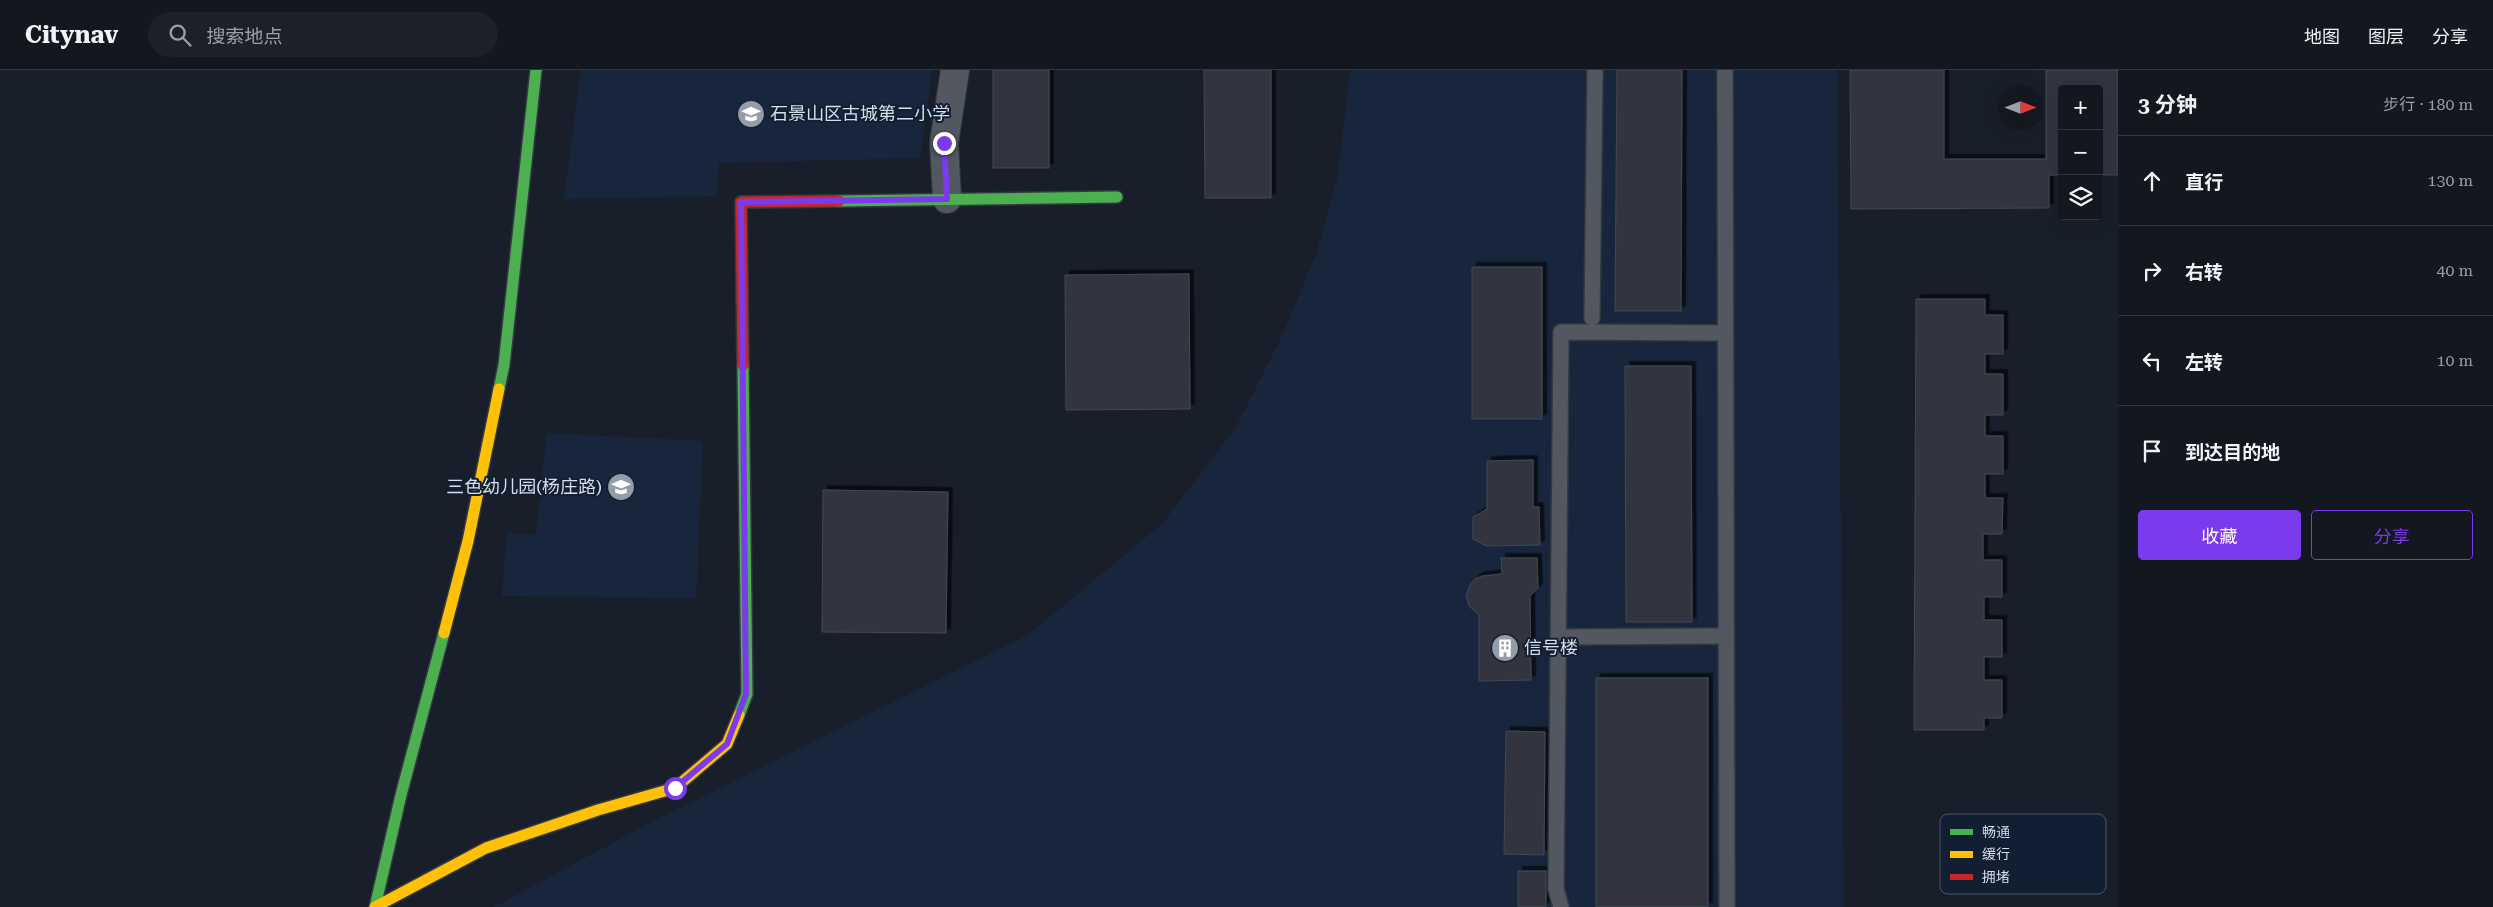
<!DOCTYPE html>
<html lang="zh">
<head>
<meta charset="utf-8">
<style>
  body { margin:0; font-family:"Roboto Serif","Noto Sans SC",serif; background:#1c2029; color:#f1f3f6 }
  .controls { position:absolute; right:15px; top:15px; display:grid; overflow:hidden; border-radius:5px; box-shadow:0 5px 20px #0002 }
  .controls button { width:45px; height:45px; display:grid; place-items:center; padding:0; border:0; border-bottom:1px solid #32363e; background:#131720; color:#f1f3f6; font:25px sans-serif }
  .compass { position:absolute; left:1998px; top:15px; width:45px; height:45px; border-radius:50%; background:#131720; box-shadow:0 5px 20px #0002; rotate:90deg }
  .stop { position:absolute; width:15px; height:15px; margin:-11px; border:4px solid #7c3aed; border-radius:50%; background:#fff }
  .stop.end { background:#7c3aed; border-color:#fff; box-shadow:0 1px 5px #0008 }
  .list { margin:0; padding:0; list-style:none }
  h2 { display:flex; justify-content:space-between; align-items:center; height:65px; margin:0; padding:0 20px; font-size:21px }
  h2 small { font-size:16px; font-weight:400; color:#9d9fa5 }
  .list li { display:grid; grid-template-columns:32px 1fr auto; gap:15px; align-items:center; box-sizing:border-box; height:90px; padding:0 20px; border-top:1px solid #32363e }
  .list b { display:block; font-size:19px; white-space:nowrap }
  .list em { font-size:16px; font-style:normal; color:#9d9fa5 }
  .actions { display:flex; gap:10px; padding:15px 20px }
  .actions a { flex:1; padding:11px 0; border:1px solid #7c3aed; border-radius:5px; text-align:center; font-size:18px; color:#7c3aed }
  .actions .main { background:#7c3aed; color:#fff }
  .icon { flex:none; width:28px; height:28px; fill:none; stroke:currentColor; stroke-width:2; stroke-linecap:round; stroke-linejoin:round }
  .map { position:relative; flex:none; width:2118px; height:837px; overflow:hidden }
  header { display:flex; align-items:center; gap:30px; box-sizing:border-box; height:70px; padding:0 25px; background:#131720; border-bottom:1px solid #32363e }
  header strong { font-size:24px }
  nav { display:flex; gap:28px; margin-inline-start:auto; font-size:18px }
  .search { width:350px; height:45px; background:#1c2029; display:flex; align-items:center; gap:12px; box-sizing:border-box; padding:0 18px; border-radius:28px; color:#9d9fa5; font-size:19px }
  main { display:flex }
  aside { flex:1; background:#131720 }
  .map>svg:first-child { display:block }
</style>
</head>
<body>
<header>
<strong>Citynav</strong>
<div class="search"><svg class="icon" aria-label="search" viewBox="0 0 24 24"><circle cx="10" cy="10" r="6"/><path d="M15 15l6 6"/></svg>搜索地点</div>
<nav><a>地图</a><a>图层</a><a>分享</a></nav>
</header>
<main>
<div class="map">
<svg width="2118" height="837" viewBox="0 0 2118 837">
  <defs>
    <filter id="shadow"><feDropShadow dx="4.5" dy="-4.5" stdDeviation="0" flood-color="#0009"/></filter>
  </defs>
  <rect width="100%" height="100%" fill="#191f2a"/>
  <g fill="#18263d">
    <path d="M 581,0 L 932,0 L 920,88 L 719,93 L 716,126 L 564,129 Z"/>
    <path d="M 1350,0 L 1837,0 L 1844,837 L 494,837 L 644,756 L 1028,565 L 1162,454 L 1235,359 L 1282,266 L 1317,182 L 1338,105 Z"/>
    <path d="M 547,363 L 703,371 L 696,528 L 502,526 L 507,463 L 536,465 Z"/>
  </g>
  <g fill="#31363f" stroke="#434852" filter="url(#shadow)">
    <rect x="993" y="0" width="56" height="98"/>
    <path d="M 1204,0 L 1271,0 L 1271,128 L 1205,128 Z"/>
    <path d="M 1617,0 L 1682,0 L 1681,241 L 1615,241 Z"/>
    <path d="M 1850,0 L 1944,0 L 1944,89 L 2046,89 L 2046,0 L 2118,0 L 2118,105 L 2099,105 L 2099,19 L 2062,19 L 2062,105 L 2049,105 L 2049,138 L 1851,139 Z"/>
    <rect x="1472" y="197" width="70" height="152"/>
    <path d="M 1189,204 L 1190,339 L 1066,340 L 1065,205 Z"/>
    <path d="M 1916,229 L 1985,229 L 1985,245 L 2003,245 L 2003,284 L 1985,284 L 1985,304 L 2003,304 L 2003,345 L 1985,345 L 1985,366 L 2003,366 L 2003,404 L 1985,404 L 1985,428 L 2003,428 L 2002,464 L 1983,464 L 1983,490 L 2002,490 L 2002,527 L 1984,527 L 1984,550 L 2002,550 L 2002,587 L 1984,587 L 1984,610 L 2002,610 L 2002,648 L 1984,648 L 1984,660 L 1914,660 Z"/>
    <path d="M 1625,296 L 1691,296 L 1692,552 L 1626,552 Z"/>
    <path d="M 1533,390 L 1533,437 L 1539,437 L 1540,475 L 1486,476 L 1473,469 L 1473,447 L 1487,439 L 1487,391 Z"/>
    <path d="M 823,420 L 948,422 L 946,563 L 822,562 Z"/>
    <path d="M 1501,488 L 1537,488 L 1538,518 L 1530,526 L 1531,610 L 1479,611 L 1479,545 L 1469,536 L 1466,525 L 1470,515 L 1475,509 L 1482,506 L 1502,504 Z"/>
    <rect x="1596" y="608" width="112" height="229"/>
    <path d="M 1506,661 L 1545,662 L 1544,785 L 1504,784 Z"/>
    <rect x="1518" y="801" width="28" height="36"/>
  </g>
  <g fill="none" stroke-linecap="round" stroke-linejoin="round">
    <g stroke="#343941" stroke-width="18">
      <g id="lane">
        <path d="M 1725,0 L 1727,837"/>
        <path d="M 1592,248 L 1595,0"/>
        <path d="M 1559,567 L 1725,566"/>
        <path d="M 1561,837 L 1556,819 L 1561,262 L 1725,263"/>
      </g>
    </g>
    <g stroke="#343941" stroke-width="30">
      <path id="street" d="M 947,129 L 944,73 L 955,0"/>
    </g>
    <g stroke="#343941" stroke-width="14">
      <g id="fast">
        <path d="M 839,131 L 1117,127"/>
        <path d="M 499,319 L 504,295 L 536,0"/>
        <path d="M 739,645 L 747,624 L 743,295"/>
        <path d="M 375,837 L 401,725 L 444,563"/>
      </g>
    </g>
    <g stroke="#343941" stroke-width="14">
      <g id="slow">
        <path d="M 444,563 L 468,471 L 499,319"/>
        <path d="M 375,837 L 486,778 L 598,740 L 675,718 L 727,674 L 739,645"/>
      </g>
    </g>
    <g stroke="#343941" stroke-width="14">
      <path id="jam" d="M 743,295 L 741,132 L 839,131"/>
    </g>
    <use href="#lane" stroke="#525760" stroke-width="15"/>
    <use href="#street" stroke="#525760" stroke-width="28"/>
    <use href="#fast" stroke="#4caf50" stroke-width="11"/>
    <use href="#slow" stroke="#ffc107" stroke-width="11"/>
    <use href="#jam" stroke="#c62828" stroke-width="11"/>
  </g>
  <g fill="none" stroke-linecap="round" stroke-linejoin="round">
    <path stroke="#7c3aed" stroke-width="6" d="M 675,718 L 727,674 L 746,624 L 741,132 L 947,129 L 944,73"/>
  </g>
  <defs>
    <g id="school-disc" transform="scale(1.4375)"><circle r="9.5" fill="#949ca8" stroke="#121e31"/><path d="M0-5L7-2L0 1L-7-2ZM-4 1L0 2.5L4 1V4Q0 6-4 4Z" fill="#fff"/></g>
    <g id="building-disc" transform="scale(1.4375)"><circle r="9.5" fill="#949ca8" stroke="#121e31"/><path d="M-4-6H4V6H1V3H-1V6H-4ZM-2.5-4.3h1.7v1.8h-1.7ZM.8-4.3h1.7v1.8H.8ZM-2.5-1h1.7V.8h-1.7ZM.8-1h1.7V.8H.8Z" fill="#fff"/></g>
  </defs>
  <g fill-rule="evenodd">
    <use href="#school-disc" x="751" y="44"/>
    <use href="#school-disc" x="621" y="417"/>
    <use href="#building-disc" x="1505" y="578"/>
  </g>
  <g text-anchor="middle" stroke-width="4" stroke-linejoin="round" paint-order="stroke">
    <g font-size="18" fill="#d6dfec" stroke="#121e31" text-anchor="start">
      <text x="770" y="50">石景山区古城第二小学</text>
      <text x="602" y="423" text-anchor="end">三色幼儿园(杨庄路)</text>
      <text x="1524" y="584">信号楼</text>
    </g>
  </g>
  <rect x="1940" y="744" width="166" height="80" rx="8" fill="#121e31" stroke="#4d5869" stroke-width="1"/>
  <rect x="1950" y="759" width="23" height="6" fill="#4caf50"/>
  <rect x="1950" y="781" width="23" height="7" fill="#ffc107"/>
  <rect x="1950" y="804" width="23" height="6" fill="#c62828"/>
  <g font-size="14" fill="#d6dfec">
    <text x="1982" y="767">畅通</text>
    <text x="1982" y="789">缓行</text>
    <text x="1982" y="812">拥堵</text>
  </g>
</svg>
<div class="controls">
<button>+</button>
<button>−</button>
<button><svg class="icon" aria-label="layers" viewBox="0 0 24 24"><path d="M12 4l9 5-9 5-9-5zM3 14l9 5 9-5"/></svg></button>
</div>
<svg class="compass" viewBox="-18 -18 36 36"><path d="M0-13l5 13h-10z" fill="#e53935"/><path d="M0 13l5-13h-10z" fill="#9d9fa5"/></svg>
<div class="stop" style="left:675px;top:718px"></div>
<div class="stop end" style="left:944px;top:73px"></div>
</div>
<aside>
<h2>3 分钟<small>步行 · 180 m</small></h2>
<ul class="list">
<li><svg class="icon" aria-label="ahead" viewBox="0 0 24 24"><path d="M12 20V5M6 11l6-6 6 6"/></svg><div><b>直行</b></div><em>130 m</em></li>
<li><svg class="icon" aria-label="right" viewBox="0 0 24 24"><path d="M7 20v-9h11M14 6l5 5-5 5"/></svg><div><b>右转</b></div><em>40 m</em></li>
<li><svg class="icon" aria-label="left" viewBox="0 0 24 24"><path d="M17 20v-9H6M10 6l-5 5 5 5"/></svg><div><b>左转</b></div><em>10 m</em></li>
<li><svg class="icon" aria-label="arrive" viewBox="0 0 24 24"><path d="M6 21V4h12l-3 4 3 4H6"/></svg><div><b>到达目的地</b></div></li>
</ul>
<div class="actions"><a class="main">收藏</a><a>分享</a></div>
</aside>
</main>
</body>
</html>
